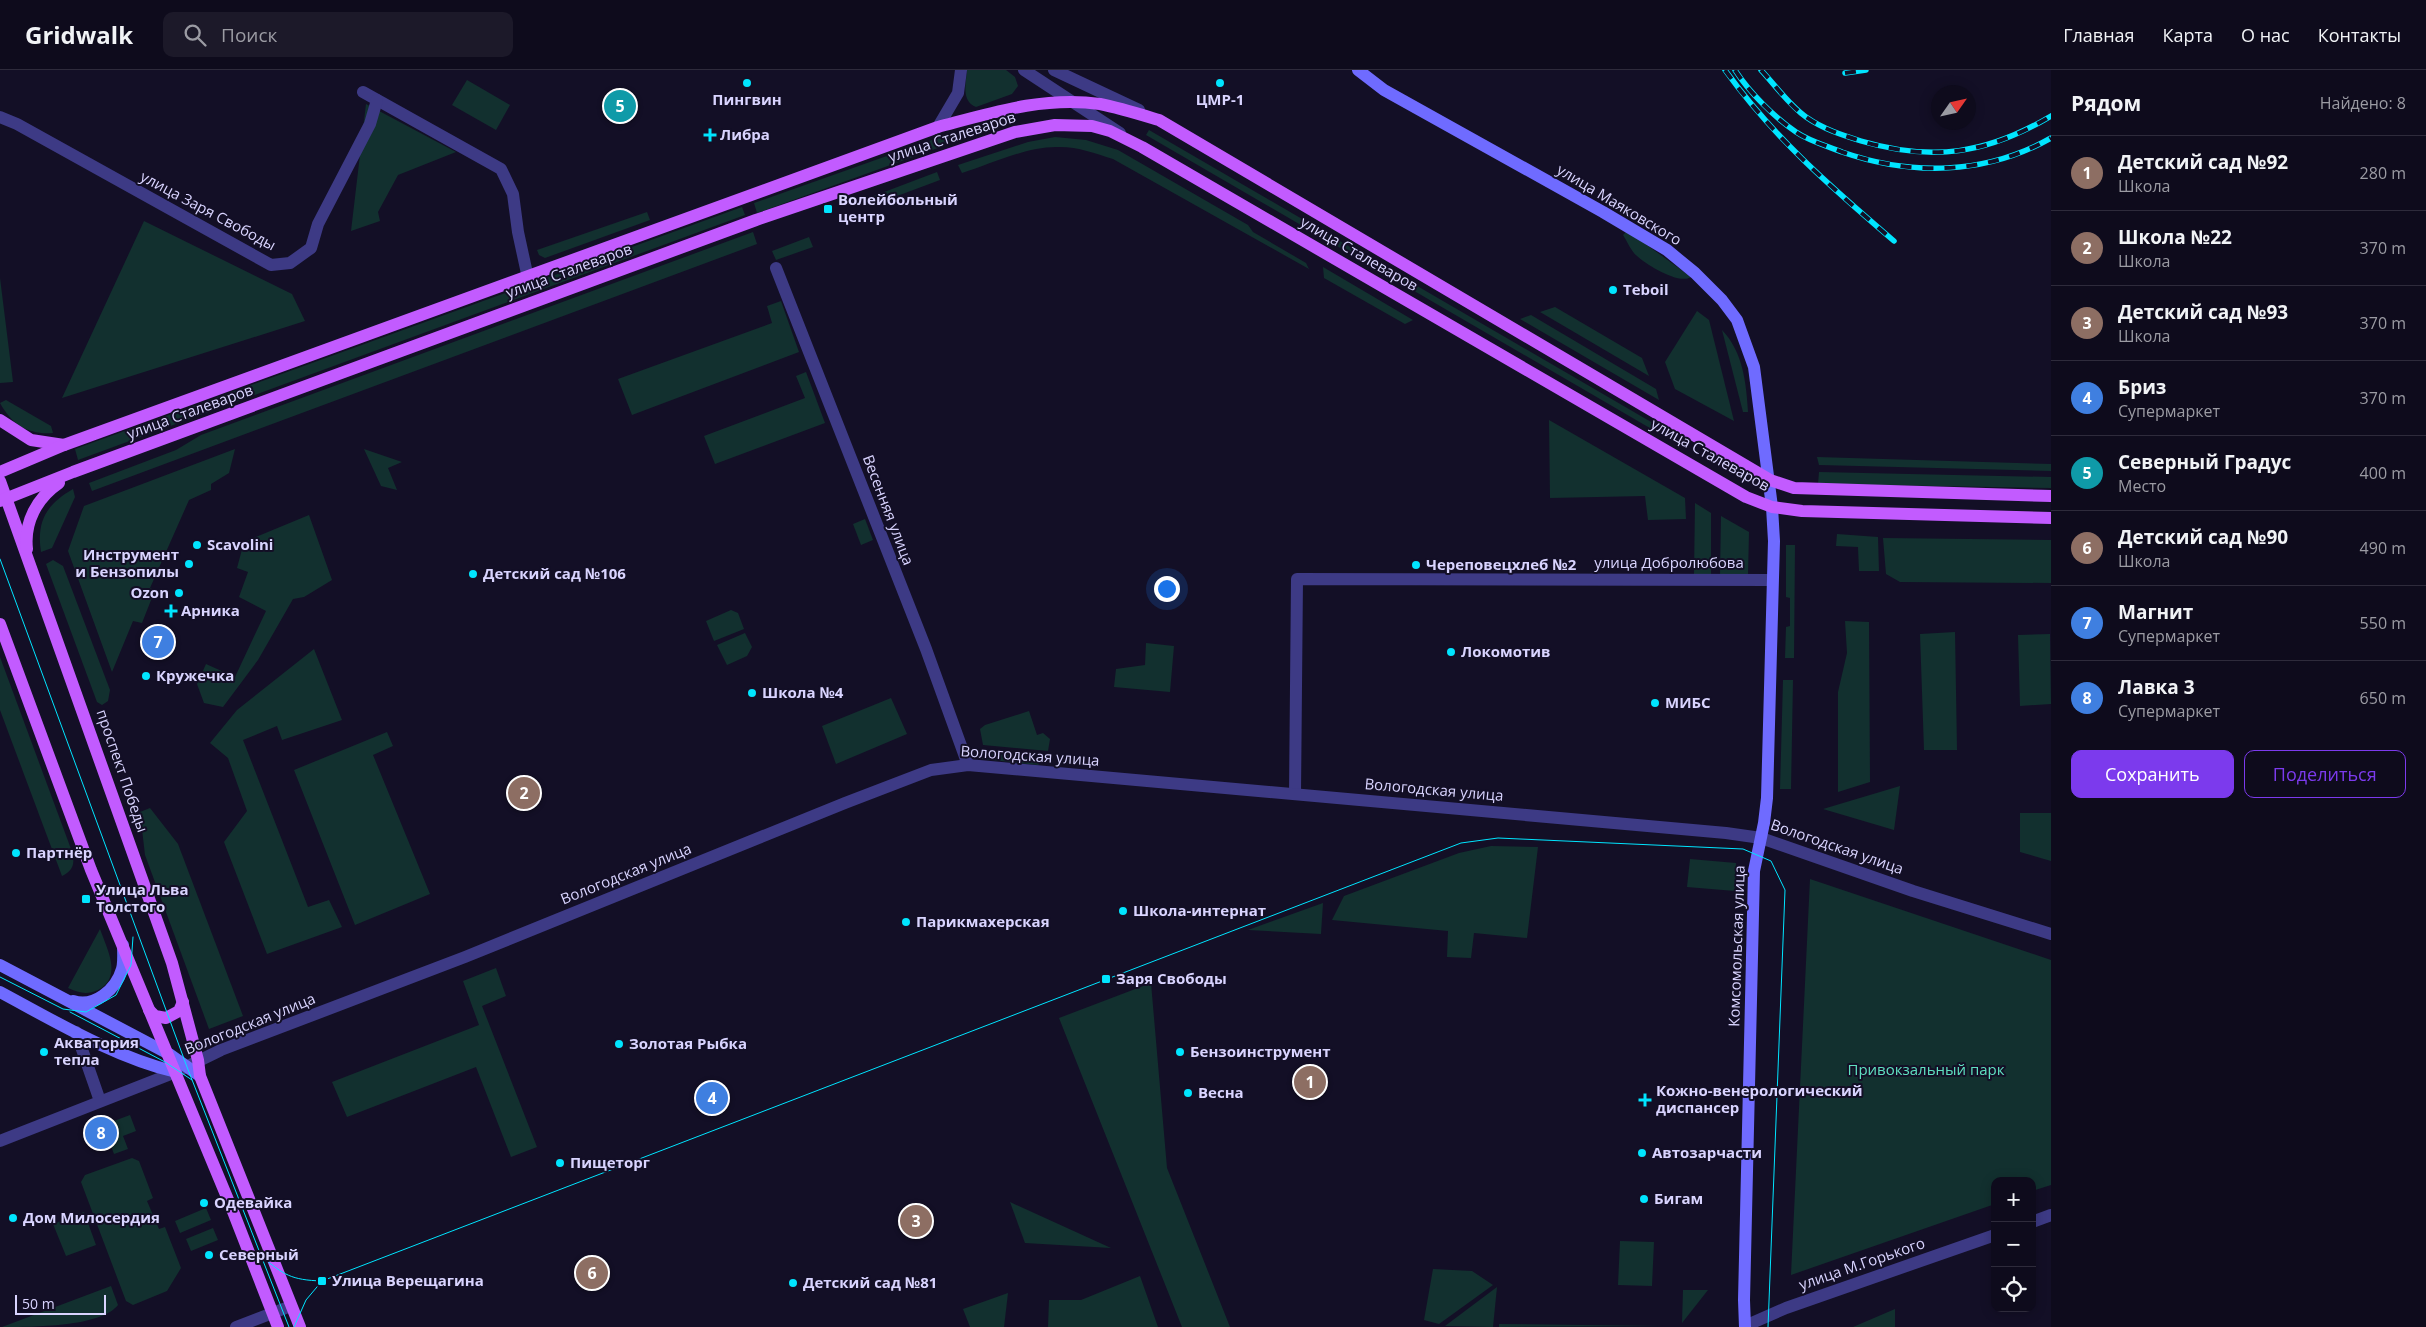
<!DOCTYPE html>
<html lang="ru">
<head>
<meta charset="utf-8">
<style>
  body { margin:0; font-family:"Open Sans",sans-serif; background:#1c1929; color:#f1f3f6 }
  .controls { position:absolute; right:15px; bottom:15px; display:grid; overflow:hidden; border-radius:10px; box-shadow:0 2px 12px #0003 }
  .controls button { width:45px; height:45px; display:grid; place-items:center; padding:0; border:0; border-bottom:1px solid #2e2b3b; background:#0e0b1c; color:#f1f3f6; font:25px sans-serif }
  .compass { position:absolute; left:1931px; top:15px; width:45px; height:45px; border-radius:50%; background:#0e0b1c; box-shadow:0 2px 12px #0003; rotate:56deg }
  .scale { position:absolute; left:15px; bottom:12px; width:91px; box-sizing:border-box; padding-left:5px; border:2px solid #d9d4ff; border-top:0; font-size:14px; line-height:18px; white-space:nowrap; color:#d9d4ff; -webkit-text-stroke:4px #130f26; paint-order:stroke }
  .you { position:absolute; left:1166px; top:518px; width:18px; height:18px; margin:-12px; border:4px solid #fff; border-radius:50%; background:#1a73e8; box-shadow:0 0 0 8px #1a73e833 }
  .badge { display:grid; place-items:center; width:32px; height:32px; border-radius:50%; background:#7c3aed; color:#fff; font-size:16px; font-weight:700 }
  .pin { position:absolute; translate:-50% -50%; border:2px solid #fff; box-shadow:0 1px 5px #0006 }
  .list { margin:0; padding:0; list-style:none }
  h2 { display:flex; justify-content:space-between; align-items:center; height:65px; margin:0; padding:0 20px; font-size:21px }
  h2 small { font-size:16px; font-weight:400; color:#9b9ba3 }
  .list li { display:grid; grid-template-columns:32px 1fr auto; gap:15px; align-items:center; box-sizing:border-box; height:75px; padding:0 20px; border-top:1px solid #2e2b3b }
  .list b { display:block; font-size:19px; white-space:nowrap }
  .list p { margin:0; font-size:16px; white-space:nowrap; color:#9b9ba3 }
  .list em { font-size:16px; font-style:normal; color:#9b9ba3 }
  .actions { display:flex; gap:10px; padding:15px 20px }
  .actions a { flex:1; padding:11px 0; border:1px solid #7c3aed; border-radius:10px; text-align:center; font-size:18px; color:#7c3aed }
  .actions .main { background:#7c3aed; color:#fff }
  .icon { flex:none; width:28px; height:28px; fill:none; stroke:currentColor; stroke-width:2; stroke-linecap:round; stroke-linejoin:round }
  .map { position:relative; flex:none; width:2051px; height:1257px; overflow:hidden }
  header { display:flex; align-items:center; gap:30px; box-sizing:border-box; height:70px; padding:0 25px; background:#0e0b1c; border-bottom:1px solid #2e2b3b }
  header strong { font-size:24px }
  nav { display:flex; gap:28px; margin-inline-start:auto; font-size:18px }
  .search { width:350px; height:45px; background:#1c1929; display:flex; align-items:center; gap:12px; box-sizing:border-box; padding:0 18px; border-radius:10px; color:#9b9ba3; font-size:19px }
  main { display:flex }
  aside { flex:1; background:#0e0b1c }
  .map>svg:first-child { display:block }
</style>
</head>
<body>
<header>
<strong>Gridwalk</strong>
<div class="search"><svg class="icon" aria-label="search" viewBox="0 0 24 24"><circle cx="10" cy="10" r="6"/><path d="M15 15l6 6"/></svg>Поиск</div>
<nav><a>Главная</a><a>Карта</a><a>О нас</a><a>Контакты</a></nav>
</header>
<main>
<div class="map">
<svg width="2051" height="1257" viewBox="0 0 2051 1257">
  <rect width="100%" height="100%" fill="#130f26"/>
  <g fill="#12302f">
    <path d="M 967,0 L 1006,0 L 1015,7 L 1018,16 L 1012,24 L 976,37 C 961,31 966,13 967,0 Z"/>
    <path d="M 467,10 L 510,35 L 496,60 L 452,35 Z"/>
    <path d="M 366,34 L 456,82 L 398,105 L 378,142 L 380,151 L 351,161 Z"/>
    <path d="M 1149,60 L 1670,363 L 1670,365 L 1667,368 L 1146,65 Z"/>
    <path d="M 946,65 L 950,72 L 949,74 L 757,143 L 754,133 Z"/>
    <path d="M 1055,67 L 1086,70 L 1118,80 L 1248,155 L 1253,162 L 1306,193 L 1309,199 L 1113,89 C 1094,83 1076,76 1056,77 C 1025,77 991,94 962,103 L 958,95 L 1028,72 Z"/>
    <path d="M 937,102 L 940,110 L 873,135 L 863,130 Z"/>
    <path d="M 742,137 L 745,145 L 78,390 L 75,379 Z"/>
    <path d="M 647,142 L 650,150 L 545,188 L 539,185 L 537,180 Z"/>
    <path d="M 144,151 L 292,224 L 305,251 L 62,328 Z"/>
    <path d="M 753,162 L 757,174 L 92,421 L 89,413 L 176,380 L 201,365 Z"/>
    <path d="M 1626,162 L 1629,162 L 1691,207 C 1679,215 1647,195 1637,186 C 1631,181 1627,171 1623,165 Z"/>
    <path d="M 809,167 L 813,177 L 776,190 L 772,181 Z"/>
    <path d="M 1323,197 L 1413,250 L 1405,254 L 1324,208 Z"/>
    <path d="M 0,208 L 13,312 L 0,313 Z"/>
    <path d="M 781,231 L 799,282 L 632,345 L 618,309 L 772,253 L 767,236 Z"/>
    <path d="M 1555,237 L 1642,288 L 1649,306 L 1540,242 Z"/>
    <path d="M 1697,241 L 1709,250 L 1734,351 L 1675,319 L 1665,292 Z"/>
    <path d="M 1531,245 L 1656,319 L 1659,330 L 1520,249 Z"/>
    <path d="M 1722,260 C 1743,282 1746,312 1748,342 L 1743,342 Z"/>
    <path d="M 806,302 L 825,353 L 715,394 L 704,366 L 805,328 L 796,306 Z"/>
    <path d="M 6,330 L 51,356 L 53,363 C 29,365 12,355 0,333 Z"/>
    <path d="M 1549,350 L 1685,428 L 1686,449 L 1648,450 L 1645,426 L 1550,428 Z"/>
    <path d="M 235,379 L 229,403 L 211,414 L 211,420 L 189,430 L 150,518 L 155,520 L 142,553 L 133,551 L 112,602 L 68,481 L 84,436 Z"/>
    <path d="M 364,379 L 402,392 L 388,398 L 397,420 L 381,416 Z"/>
    <path d="M 1817,387 L 2051,394 L 2051,401 L 1819,395 Z"/>
    <path d="M 1819,402 L 2051,407 L 2051,418 L 1818,414 Z"/>
    <path d="M 73,419 L 75,427 L 52,478 L 41,482 C 36,451 47,434 73,419 Z"/>
    <path d="M 1695,433 L 1711,443 L 1711,505 L 1694,505 Z"/>
    <path d="M 309,445 L 332,510 L 304,527 L 293,529 L 258,590 L 223,637 L 204,633 L 197,614 L 206,594 L 235,607 L 266,541 L 239,527 L 248,502 L 237,498 L 244,472 Z"/>
    <path d="M 1721,446 L 1749,462 L 1748,505 L 1720,505 Z"/>
    <path d="M 865,449 L 873,470 L 861,475 L 853,454 Z"/>
    <path d="M 1837,464 L 1878,467 L 1879,501 L 1859,501 L 1858,477 L 1836,476 Z"/>
    <path d="M 1883,468 L 2051,470 L 2051,513 L 1900,512 L 1886,504 Z"/>
    <path d="M 1786,475 L 1795,475 L 1794,588 L 1785,588 L 1786,557 L 1790,556 L 1790,528 L 1786,527 Z"/>
    <path d="M 53,490 L 63,496 L 110,620 L 108,631 L 102,635 L 97,632 L 46,494 Z"/>
    <path d="M 731,540 L 738,543 L 744,559 L 714,571 L 706,551 Z"/>
    <path d="M 1845,551 L 1869,552 L 1870,712 L 1838,722 L 1838,622 L 1847,583 Z"/>
    <path d="M 1955,562 L 1957,680 L 1924,680 L 1920,564 Z"/>
    <path d="M 745,563 L 752,577 L 747,586 L 727,595 L 717,575 Z"/>
    <path d="M 2050,564 L 2051,634 L 2020,636 L 2018,565 Z"/>
    <path d="M 1146,573 L 1174,576 L 1170,622 L 1114,617 L 1116,599 L 1145,595 Z"/>
    <path d="M 314,579 L 342,650 L 282,670 L 277,656 L 243,670 L 308,837 L 329,830 L 342,857 L 267,884 L 224,772 L 247,741 L 228,688 L 210,673 L 237,640 Z"/>
    <path d="M 0,587 L 71,779 C 75,792 75,799 62,806 L 0,640 Z"/>
    <path d="M 1783,610 L 1793,610 L 1791,719 L 1780,719 Z"/>
    <path d="M 891,628 L 907,664 L 836,694 L 822,656 Z"/>
    <path d="M 1029,641 L 1037,665 L 1043,663 L 1050,669 L 1048,681 L 983,675 L 980,659 L 985,655 Z"/>
    <path d="M 387,662 L 393,676 L 373,685 L 430,824 L 355,855 L 294,700 Z"/>
    <path d="M 978,682 L 1044,689 L 1038,695 L 982,689 Z"/>
    <path d="M 1900,716 L 1894,760 L 1823,739 Z"/>
    <path d="M 150,738 L 178,774 L 243,946 L 209,959 L 145,785 L 140,742 Z"/>
    <path d="M 2020,743 L 2051,743 L 2051,791 L 2020,782 Z"/>
    <path d="M 1491,776 L 1538,777 L 1527,868 L 1474,863 L 1471,888 L 1447,887 L 1448,861 L 1332,850 L 1344,826 L 1459,783 Z"/>
    <path d="M 1690,789 L 1736,793 L 1735,821 L 1687,817 Z"/>
    <path d="M 1810,809 L 2051,890 L 2051,1115 L 2032,1121 L 2032,1111 L 1995,1111 L 1995,1134 L 1791,1205 Z"/>
    <path d="M 1323,833 L 1321,864 L 1248,860 Z"/>
    <path d="M 100,859 C 107,879 123,907 98,920 C 87,925 79,923 68,918 Z"/>
    <path d="M 496,898 L 506,926 L 482,936 L 537,1077 L 511,1087 L 476,997 L 347,1047 L 332,1012 L 479,955 L 463,911 Z"/>
    <path d="M 1151,913 L 1167,1098 L 1230,1257 L 1182,1257 L 1059,948 Z"/>
    <path d="M 130,1045 L 136,1061 L 123,1066 L 128,1079 L 114,1084 L 103,1055 Z"/>
    <path d="M 132,1088 L 139,1091 L 153,1128 L 147,1131 L 159,1159 L 165,1157 L 181,1198 L 167,1221 L 133,1235 L 126,1231 L 81,1112 L 85,1105 Z"/>
    <path d="M 1010,1132 L 1111,1178 L 1025,1173 Z"/>
    <path d="M 206,1138 L 211,1150 L 180,1163 L 175,1151 Z"/>
    <path d="M 84,1142 L 96,1175 L 66,1186 L 53,1154 Z"/>
    <path d="M 213,1158 L 218,1170 L 191,1181 L 186,1169 Z"/>
    <path d="M 1620,1171 L 1654,1172 L 1652,1216 L 1618,1215 Z"/>
    <path d="M 1433,1199 L 1472,1201 L 1493,1215 L 1439,1254 L 1424,1250 Z"/>
    <path d="M 1140,1206 L 1158,1257 L 1048,1257 L 1049,1230 L 1081,1230 Z"/>
    <path d="M 111,1216 L 118,1235 C 101,1257 32,1257 2,1257 Z"/>
    <path d="M 1497,1217 L 1493,1257 L 1445,1256 Z"/>
    <path d="M 1683,1220 L 1708,1220 L 1682,1253 Z"/>
    <path d="M 1008,1223 L 1004,1257 L 970,1257 L 963,1239 Z"/>
    <path d="M 1895,1239 L 1895,1257 L 1853,1257 Z"/>
    <path d="M 1499,1254 L 1664,1256 L 1499,1257 Z"/>
  </g>
  <g fill="none" stroke-linecap="round" stroke-linejoin="round">
    <g stroke="#3d3a85" stroke-width="12">
      <path d="M 1024,0 L 1120,63"/>
      <path d="M 1054,0 L 1139,40"/>
      <path d="M 363,22 L 501,99 L 513,124 L 518,162 L 528,208"/>
      <path d="M 0,47 L 17,54 L 271,195 L 290,193 L 311,178 L 318,154 L 370,54 L 377,30"/>
      <path d="M 938,57 L 958,23 L 961,0"/>
      <path d="M 776,198 L 926,579 L 968,695"/>
      <path d="M 1295,724 L 1297,509 L 1772,510"/>
      <path d="M 76,962 L 100,1031"/>
      <path d="M 0,1071 L 176,1002 L 221,980 L 465,887 L 845,733 L 931,700 L 968,695 L 1726,763 L 1761,768 L 1913,821 L 2051,864"/>
      <path d="M 2032,1152 L 2051,1145"/>
      <path d="M 1745,1256 L 1786,1238 L 1995,1165"/>
      <path d="M 236,1257 L 291,1236"/>
    </g>
    <g stroke="#6f6bff" stroke-width="12">
      <path d="M 1358,0 L 1384,20 L 1603,142 L 1667,180 L 1695,203 L 1722,230 L 1737,250 L 1754,297 L 1772,437 L 1774,471 L 1767,728 L 1764,753 L 1754,801 L 1744,1230 L 1745,1257"/>
      <path d="M 0,895 L 169,984 L 200,1006"/>
      <path d="M 0,922 C 56,952 114,987 176,1002"/>
      <path d="M 73,931 C 94,938 116,920 122,899 C 124,892 123,882 123,875"/>
    </g>
    <g stroke="#c25bff" stroke-width="12">
      <path d="M 0,350 L 31,370 L 64,375"/>
      <path d="M 0,402 L 64,375 L 938,57 C 991,43 1044,26 1100,34 C 1120,38 1139,44 1159,50 L 1770,410 L 1794,418 L 2051,426"/>
      <path d="M 0,411 L 172,893 L 198,990 L 200,1006 L 300,1257"/>
      <path d="M 0,431 L 73,402 L 756,150 L 1015,62 L 1055,55 L 1092,56 L 1110,61 L 1142,77 L 1746,427 L 1772,437 L 1802,441 L 2051,448"/>
      <path d="M 27,479 C 24,452 37,428 59,413"/>
      <path d="M 0,554 L 91,800 L 234,1144 L 278,1257"/>
      <path d="M 149,940 L 155,946 L 166,948 L 179,941 L 183,932"/>
    </g>
    <g stroke="#00e5ff" stroke-width="1">
      <path d="M 0,489 L 187,997 L 289,1257"/>
      <path d="M 0,907 L 63,939 L 86,942 L 116,925 L 131,895 L 133,867"/>
      <path d="M 70,942 L 165,992 L 192,1010"/>
      <path d="M 261,1186 C 284,1205 291,1210 322,1211 L 1461,773 L 1498,768 L 1743,779 L 1771,791 L 1785,820 L 1768,1257"/>
      <path d="M 294,1257 L 306,1230 L 322,1211"/>
    </g>
    <g stroke="#00e5ff" stroke-width="5.5">
      <g id="rail">
        <path d="M 1725,0 C 1773,67 1832,118 1894,171"/>
        <path d="M 1735,0 C 1749,22 1774,47 1796,62 C 1809,71 1827,76 1842,82 C 1911,106 1986,105 2051,68"/>
        <path d="M 1761,0 C 1775,15 1789,35 1806,47 C 1823,59 1842,65 1861,71 C 1933,92 1987,84 2051,46"/>
        <path d="M 1845,3 L 1866,0"/>
      </g>
    </g>
    <use href="#rail" stroke="#130f26" stroke-width="4" stroke-dasharray="11" stroke-linecap="butt"/>
  </g>
  <g fill="#00e5ff" stroke="#130f26" stroke-width="2">
    <circle cx="747" cy="13" r="5"/>
    <circle cx="1220" cy="13" r="5"/>
    <path d="M707.5 57.5h5v5h5v5h-5v5h-5v-5h-5v-5h5z"/>
    <rect x="823" y="134" width="10" height="10" rx="2.5"/>
    <circle cx="1613" cy="220" r="5"/>
    <circle cx="197" cy="475" r="5"/>
    <circle cx="189" cy="494" r="5"/>
    <circle cx="1416" cy="495" r="5"/>
    <circle cx="473" cy="504" r="5"/>
    <circle cx="179" cy="523" r="5"/>
    <path d="M168.5 533.5h5v5h5v5h-5v5h-5v-5h-5v-5h5z"/>
    <circle cx="1451" cy="582" r="5"/>
    <circle cx="146" cy="606" r="5"/>
    <circle cx="752" cy="623" r="5"/>
    <circle cx="1655" cy="633" r="5"/>
    <circle cx="16" cy="783" r="5"/>
    <rect x="81" y="824" width="10" height="10" rx="2.5"/>
    <circle cx="1123" cy="841" r="5"/>
    <circle cx="906" cy="852" r="5"/>
    <rect x="1101" y="904" width="10" height="10" rx="2.5"/>
    <circle cx="619" cy="974" r="5"/>
    <circle cx="44" cy="982" r="5"/>
    <circle cx="1180" cy="982" r="5"/>
    <circle cx="1188" cy="1023" r="5"/>
    <path d="M1642.5 1022.5h5v5h5v5h-5v5h-5v-5h-5v-5h5z"/>
    <circle cx="1642" cy="1083" r="5"/>
    <circle cx="560" cy="1093" r="5"/>
    <circle cx="1644" cy="1129" r="5"/>
    <circle cx="204" cy="1133" r="5"/>
    <circle cx="13" cy="1148" r="5"/>
    <circle cx="209" cy="1185" r="5"/>
    <rect x="317" y="1206" width="10" height="10" rx="2.5"/>
    <circle cx="793" cy="1213" r="5"/>
  </g>
  <g text-anchor="middle" stroke-width="4" stroke-linejoin="round" paint-order="stroke">
    <g font-size="15" font-weight="bold" fill="#d9d4ff" stroke="#130f26" text-anchor="start">
      <text x="747" y="35" text-anchor="middle">Пингвин</text>
      <text x="1220" y="35" text-anchor="middle">ЦМР-1</text>
      <text x="720" y="70">Либра</text>
      <text x="838" y="135">Волейбольный<tspan x="838" dy="17">центр</tspan></text>
      <text x="1623" y="225">Teboil</text>
      <text x="207" y="480">Scavolini</text>
      <text x="179" y="490" text-anchor="end">Инструмент<tspan x="179" dy="17">и Бензопилы</tspan></text>
      <text x="1426" y="500">Череповецхлеб №2</text>
      <text x="483" y="509">Детский сад №106</text>
      <text x="169" y="528" text-anchor="end">Ozon</text>
      <text x="181" y="546">Арника</text>
      <text x="1461" y="587">Локомотив</text>
      <text x="156" y="611">Кружечка</text>
      <text x="762" y="628">Школа №4</text>
      <text x="1665" y="638">МИБС</text>
      <text x="26" y="788">Партнёр</text>
      <text x="96" y="825">Улица Льва<tspan x="96" dy="17">Толстого</tspan></text>
      <text x="1133" y="846">Школа-интернат</text>
      <text x="916" y="857">Парикмахерская</text>
      <text x="1116" y="914">Заря Свободы</text>
      <text x="54" y="978">Акватория<tspan x="54" dy="17">тепла</tspan></text>
      <text x="629" y="979">Золотая Рыбка</text>
      <text x="1190" y="987">Бензоинструмент</text>
      <text x="1656" y="1026">Кожно-венерологический<tspan x="1656" dy="17">диспансер</tspan></text>
      <text x="1198" y="1028">Весна</text>
      <text x="1652" y="1088">Автозарчасти</text>
      <text x="570" y="1098">Пищеторг</text>
      <text x="1654" y="1134">Бигам</text>
      <text x="214" y="1138">Одевайка</text>
      <text x="23" y="1153">Дом Милосердия</text>
      <text x="219" y="1190">Северный</text>
      <text x="332" y="1216">Улица Верещагина</text>
      <text x="803" y="1218">Детский сад №81</text>
    </g>
    <g font-size="15" fill="#d9d4ff" stroke="#130f26">
      <text transform="translate(952 67) rotate(-18)" y="5">улица Сталеваров</text>
      <text transform="translate(1619 135) rotate(31)" y="5">улица Маяковского</text>
      <text transform="translate(208 141) rotate(28)" y="5">улица Заря Свободы</text>
      <text transform="translate(1359 184) rotate(30)" y="5">улица Сталеваров</text>
      <text transform="translate(569 201) rotate(-20)" y="5">улица Сталеваров</text>
      <text transform="translate(190 342) rotate(-20)" y="5">улица Сталеваров</text>
      <text transform="translate(1710 385) rotate(29)" y="5">улица Сталеваров</text>
      <text transform="translate(888 440) rotate(69)" y="5">Весенняя улица</text>
      <text x="1669" y="498">улица Добролюбова</text>
      <text transform="translate(1030 686) rotate(4)" y="5">Вологодская улица</text>
      <text transform="translate(122 701) rotate(71)" y="5">проспект Победы</text>
      <text transform="translate(1434 720) rotate(5)" y="5">Вологодская улица</text>
      <text transform="translate(1837 777) rotate(19)" y="5">Вологодская улица</text>
      <text transform="translate(626 804) rotate(-22)" y="5">Вологодская улица</text>
      <text transform="translate(1737 876) rotate(-88)" y="5">Комсомольская улица</text>
      <text transform="translate(250 954) rotate(-22)" y="5">Вологодская улица</text>
      <text transform="translate(1862 1194) rotate(-19)" y="5">улица М.Горького</text>
    </g>
    <g font-size="15" fill="#5fe0c0" stroke="#130f26">
      <text x="1926" y="1005">Привокзальный парк</text>
    </g>
  </g>
</svg>
<div class="controls">
<button>+</button>
<button>−</button>
<button><svg class="icon" aria-label="locate" viewBox="0 0 24 24"><circle cx="12" cy="12" r="6"/><path d="M12 2v4M12 18v4M2 12h4M18 12h4"/></svg></button>
</div>
<svg class="compass" viewBox="-18 -18 36 36"><path d="M0-13l5 13h-10z" fill="#e53935"/><path d="M0 13l5-13h-10z" fill="#9b9ba3"/></svg>
<div class="scale">50 m</div>
<div class="you"></div>
<div class="pin badge" style="left:1310px;top:1012px;background:#8d6e63">1</div>
<div class="pin badge" style="left:524px;top:723px;background:#8d6e63">2</div>
<div class="pin badge" style="left:916px;top:1151px;background:#8d6e63">3</div>
<div class="pin badge" style="left:712px;top:1028px;background:#3f7fe0">4</div>
<div class="pin badge" style="left:620px;top:36px;background:#0f9aa8">5</div>
<div class="pin badge" style="left:592px;top:1203px;background:#8d6e63">6</div>
<div class="pin badge" style="left:158px;top:572px;background:#3f7fe0">7</div>
<div class="pin badge" style="left:101px;top:1063px;background:#3f7fe0">8</div>
</div>
<aside>
<h2>Рядом<small>Найдено: 8</small></h2>
<ul class="list">
<li><span class="badge" style="background:#8d6e63">1</span><div><b>Детский сад №92</b><p>Школа</p></div><em>280 m</em></li>
<li><span class="badge" style="background:#8d6e63">2</span><div><b>Школа №22</b><p>Школа</p></div><em>370 m</em></li>
<li><span class="badge" style="background:#8d6e63">3</span><div><b>Детский сад №93</b><p>Школа</p></div><em>370 m</em></li>
<li><span class="badge" style="background:#3f7fe0">4</span><div><b>Бриз</b><p>Супермаркет</p></div><em>370 m</em></li>
<li><span class="badge" style="background:#0f9aa8">5</span><div><b>Северный Градус</b><p>Место</p></div><em>400 m</em></li>
<li><span class="badge" style="background:#8d6e63">6</span><div><b>Детский сад №90</b><p>Школа</p></div><em>490 m</em></li>
<li><span class="badge" style="background:#3f7fe0">7</span><div><b>Магнит</b><p>Супермаркет</p></div><em>550 m</em></li>
<li><span class="badge" style="background:#3f7fe0">8</span><div><b>Лавка 3</b><p>Супермаркет</p></div><em>650 m</em></li>
</ul>
<div class="actions"><a class="main">Сохранить</a><a>Поделиться</a></div>
</aside>
</main>
</body>
</html>
